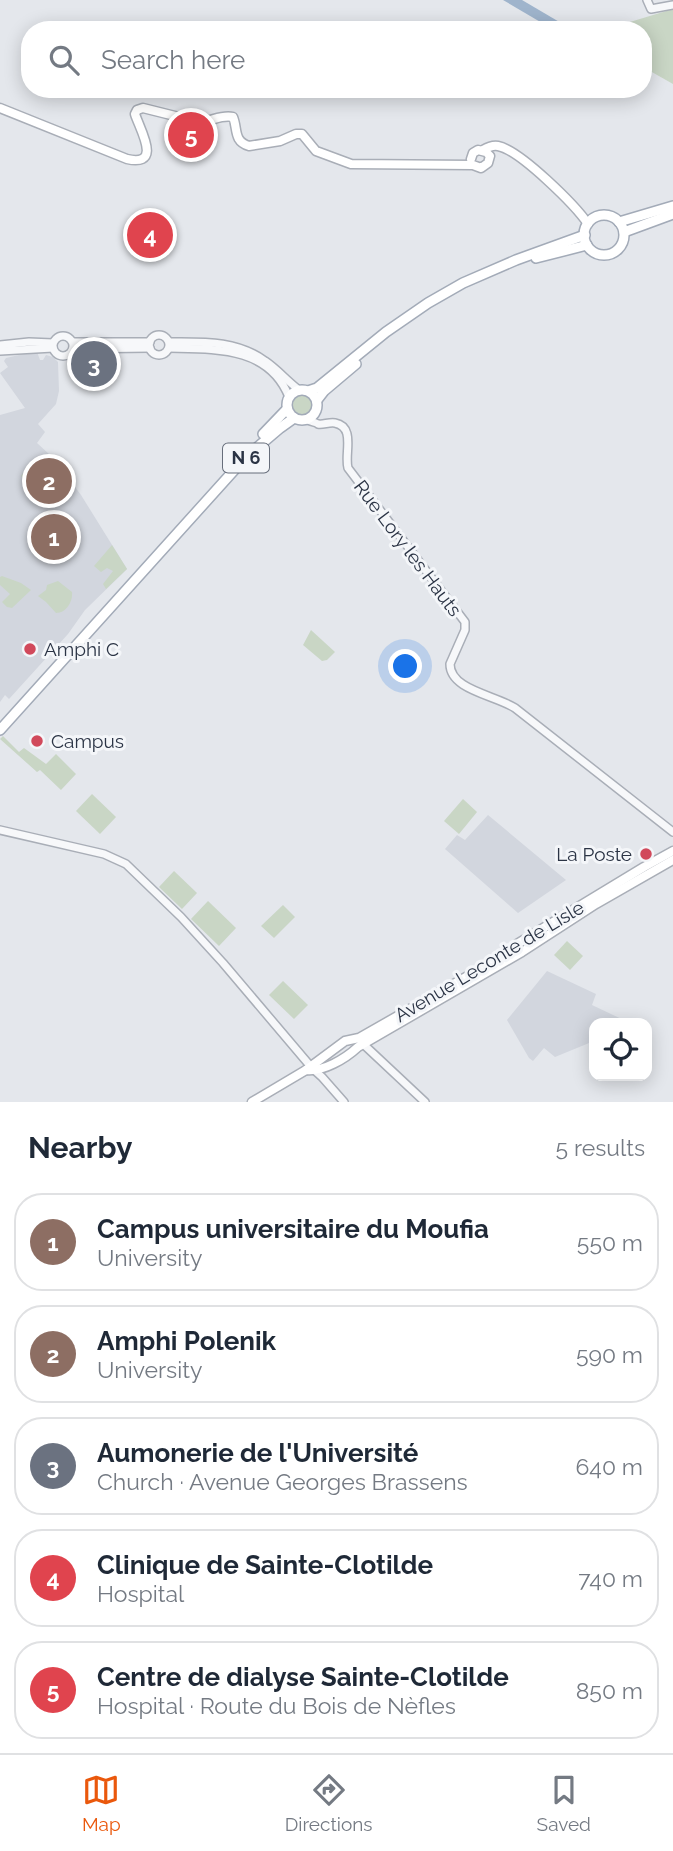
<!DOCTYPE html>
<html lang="en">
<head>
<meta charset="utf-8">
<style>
  body { margin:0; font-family:Raleway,sans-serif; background:#f6f6f7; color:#1f2937 }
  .controls { position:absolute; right:21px; bottom:21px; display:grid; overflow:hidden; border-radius:14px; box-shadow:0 4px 18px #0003 }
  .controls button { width:63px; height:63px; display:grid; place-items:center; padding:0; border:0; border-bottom:2px solid #e0e1e3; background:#fff; color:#1f2937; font:35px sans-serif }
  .you { position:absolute; left:406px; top:667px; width:24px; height:24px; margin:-18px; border:5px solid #fff; border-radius:50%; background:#1a73e8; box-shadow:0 0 0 10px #1a73e833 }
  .badge { display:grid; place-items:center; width:46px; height:46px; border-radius:50%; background:#ea580c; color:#fff; font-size:23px; font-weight:700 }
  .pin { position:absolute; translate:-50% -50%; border:4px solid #fff; box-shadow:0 2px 7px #0006 }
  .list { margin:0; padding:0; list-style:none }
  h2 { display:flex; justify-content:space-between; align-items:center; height:91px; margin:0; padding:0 28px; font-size:30px }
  h2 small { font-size:23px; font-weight:400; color:#747a83 }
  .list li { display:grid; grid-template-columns:46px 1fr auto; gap:21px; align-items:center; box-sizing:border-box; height:98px; margin:0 14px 14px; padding:0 14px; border:2px solid #e0e1e3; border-radius:28px }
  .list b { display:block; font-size:26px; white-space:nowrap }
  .list p { margin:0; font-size:23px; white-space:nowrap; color:#747a83 }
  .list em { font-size:23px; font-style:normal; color:#747a83 }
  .icon { flex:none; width:38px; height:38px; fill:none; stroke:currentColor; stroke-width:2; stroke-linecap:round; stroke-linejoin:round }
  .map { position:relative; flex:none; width:673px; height:1102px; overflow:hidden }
  .search { position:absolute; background:#fff; box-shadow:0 4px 18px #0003; left:21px; right:21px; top:21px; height:77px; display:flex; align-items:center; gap:18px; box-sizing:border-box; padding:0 24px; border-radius:28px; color:#747a83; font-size:26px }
  .sheet { height:651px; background:#fff }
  nav { display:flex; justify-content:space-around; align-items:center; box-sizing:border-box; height:98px; border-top:2px solid #e0e1e3; background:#fff; font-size:19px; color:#747a83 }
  nav a { display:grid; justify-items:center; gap:4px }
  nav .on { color:#ea580c }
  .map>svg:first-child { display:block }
</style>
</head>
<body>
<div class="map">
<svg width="673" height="1102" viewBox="0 0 673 1102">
  <rect width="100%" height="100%" fill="#e4e7ec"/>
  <g fill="#d2d6de">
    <path d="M 36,349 L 40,360 L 43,360 L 46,355 L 53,357 L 58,362 L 59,391 L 56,404 L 38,424 L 45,432 L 37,443 L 62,466 L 66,475 L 81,495 L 127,569 L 85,610 L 68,634 L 9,699 L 5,695 L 0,702 L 0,415 L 25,408 L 0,373 L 8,367 L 4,361 L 6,358 L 19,355 Z"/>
    <path d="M 488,815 L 566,880 L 518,913 L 445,849 L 457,835 L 465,840 Z"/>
    <path d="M 547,971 L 596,994 L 592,1005 L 630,1023 L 594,1023 L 594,1041 L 555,1057 L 544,1048 L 533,1061 L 529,1058 L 507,1020 Z"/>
  </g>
  <g fill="#c9d6c5">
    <path d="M 673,9 L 673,84 L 643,67 L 643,30 L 608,30 L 610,28 Z"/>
    <circle cx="302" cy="405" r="12"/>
    <path d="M 36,459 L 47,471 L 33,487 L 21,476 Z"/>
    <path d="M 112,545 L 127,569 L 106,589 L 103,584 L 113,571 L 107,568 L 101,572 L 94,566 Z"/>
    <path d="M 2,576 L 21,583 L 31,590 L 12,608 L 7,607 L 2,602 L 10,594 L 0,585 L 0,577 Z"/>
    <path d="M 58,581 L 72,592 C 73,602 66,613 56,613 L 46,602 L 38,596 L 46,590 L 47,585 Z"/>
    <path d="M 311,630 L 335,652 L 327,660 L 322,661 L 303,645 Z"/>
    <path d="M 3,736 L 19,752 L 24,748 L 46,764 L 56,754 L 76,774 L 61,790 L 40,770 L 37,772 L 0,739 Z"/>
    <path d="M 92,794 L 116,817 L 100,834 L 76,811 Z"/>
    <path d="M 463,799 L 477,812 L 459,834 L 444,821 Z"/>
    <path d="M 174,871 L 197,893 L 182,909 L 159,887 Z"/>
    <path d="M 208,901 L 236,928 L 219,946 L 191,919 Z"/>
    <path d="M 283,905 L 295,917 L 274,938 L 261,926 Z"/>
    <path d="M 567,941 L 583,956 L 570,970 L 554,955 Z"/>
    <path d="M 283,981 L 308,1005 L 294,1019 L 269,995 Z"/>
  </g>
  <path fill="#9fb4cc" d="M 503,0 L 522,0 L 573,30 L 554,30 Z"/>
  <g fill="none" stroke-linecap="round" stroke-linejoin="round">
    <g stroke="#a9aeb7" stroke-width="10">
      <g id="tertiary">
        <path d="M 647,0 L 651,9 L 673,5"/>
        <circle cx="159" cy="345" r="10"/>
        <circle cx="63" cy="346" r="10"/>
        <path d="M 73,342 L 150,342"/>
        <path d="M 169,342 C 203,342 236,340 265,361 C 277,369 287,381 299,390"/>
        <path d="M 0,345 L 29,342 L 53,343"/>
        <path d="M 169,348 C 214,349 269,346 289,397"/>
        <path d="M 73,349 L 150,348"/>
        <path d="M 0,351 L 53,348"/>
        <path d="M 307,420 C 307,420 317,423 318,424 C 323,425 329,422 335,423 C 356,427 344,454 348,468 L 465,622 L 465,630 L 450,664 C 450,690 495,695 515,708 L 673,832"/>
        <path d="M 0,830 L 104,854 L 126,864 L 181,917 L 223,963 L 312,1068 L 322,1077 L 344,1102"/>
        <path d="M 361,1042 L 425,1102"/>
      </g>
    </g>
    <g stroke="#a9aeb7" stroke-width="11">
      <g id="secondary">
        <path d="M 0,108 L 127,159 C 163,167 140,130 135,114 L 137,110 L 143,108 L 199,122 C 211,122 221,114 233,117 C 238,129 233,141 249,146 L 280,141 L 296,134 L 302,134 L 316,151 L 351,164 L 473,165 L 481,168 L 488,163 L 490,156 L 486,152 L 478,150 L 473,153 L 471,159"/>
        <path d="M 483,150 C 488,147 492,145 498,146 C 520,150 576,206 588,224"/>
        <path d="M 306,1070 C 323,1072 345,1059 358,1047 L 522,952 L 596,904 L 673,860"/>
        <path d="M 252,1102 L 306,1070 L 345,1041 L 359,1038 L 508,953 L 517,944 L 644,867 L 673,851"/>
      </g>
    </g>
    <g stroke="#a3abb8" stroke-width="12">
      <g id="primary">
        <circle cx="604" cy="235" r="20"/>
        <path d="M 619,222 L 673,206"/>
        <path d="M 624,232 L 673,214"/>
        <path d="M 536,258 L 587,245"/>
        <circle cx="302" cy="405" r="15"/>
        <path d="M 308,391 L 317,388 L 386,332 L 428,303 L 463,283 L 516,260 L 585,235"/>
        <path d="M 317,400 L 324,391 L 356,364"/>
        <path d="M 263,434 L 287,409"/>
        <path d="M 0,730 L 246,457 L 280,428 L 294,418"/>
      </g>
    </g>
    <use href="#tertiary" stroke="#f7f8fa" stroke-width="7"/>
    <use href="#secondary" stroke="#fff" stroke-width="8"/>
    <use href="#primary" stroke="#fff" stroke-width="9"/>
  </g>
  <g fill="#d1495b" stroke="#f4f6f9" stroke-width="2.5">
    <circle cx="30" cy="649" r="7"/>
    <circle cx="37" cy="741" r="7"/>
    <circle cx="646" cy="854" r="7"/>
  </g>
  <g text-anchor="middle" stroke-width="6" stroke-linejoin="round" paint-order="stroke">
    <rect fill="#f4f6f9" stroke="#676e7b" stroke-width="2" x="223" y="443.5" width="46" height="29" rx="5"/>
    <g font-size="18" font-weight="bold" fill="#2b3445">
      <text x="246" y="464">N 6</text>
    </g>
    <g font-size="19" fill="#2b3445" stroke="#f4f6f9">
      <text transform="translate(408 548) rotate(53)" y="7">Rue Lory les Hauts</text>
      <text transform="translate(489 961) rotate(-31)" y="7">Avenue Leconte de Lisle</text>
    </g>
    <g font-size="19" fill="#2b3445" stroke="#f4f6f9" text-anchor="start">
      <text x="44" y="656">Amphi C</text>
      <text x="51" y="748">Campus</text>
      <text x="632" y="861" text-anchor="end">La Poste</text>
    </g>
  </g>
</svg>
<div class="controls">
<button><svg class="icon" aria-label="locate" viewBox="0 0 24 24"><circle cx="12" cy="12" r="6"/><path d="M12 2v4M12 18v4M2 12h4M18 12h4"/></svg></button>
</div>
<div class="you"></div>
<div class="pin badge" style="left:54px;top:537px;background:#8d6e63">1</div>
<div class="pin badge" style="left:49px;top:481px;background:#8d6e63">2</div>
<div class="pin badge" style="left:94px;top:364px;background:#6b7280">3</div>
<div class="pin badge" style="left:150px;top:235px;background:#e0444e">4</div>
<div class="pin badge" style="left:191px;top:135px;background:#e0444e">5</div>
<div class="search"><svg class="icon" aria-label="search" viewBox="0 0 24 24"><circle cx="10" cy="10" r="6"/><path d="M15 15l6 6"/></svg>Search here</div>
</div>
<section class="sheet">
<h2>Nearby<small>5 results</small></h2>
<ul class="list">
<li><span class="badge" style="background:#8d6e63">1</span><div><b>Campus universitaire du Moufia</b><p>University</p></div><em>550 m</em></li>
<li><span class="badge" style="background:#8d6e63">2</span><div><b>Amphi Polenik</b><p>University</p></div><em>590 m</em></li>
<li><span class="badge" style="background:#6b7280">3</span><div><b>Aumonerie de l'Université</b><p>Church · Avenue Georges Brassens</p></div><em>640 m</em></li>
<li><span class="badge" style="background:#e0444e">4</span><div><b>Clinique de Sainte-Clotilde</b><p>Hospital</p></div><em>740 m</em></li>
<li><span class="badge" style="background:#e0444e">5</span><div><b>Centre de dialyse Sainte-Clotilde</b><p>Hospital · Route du Bois de Nèfles</p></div><em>850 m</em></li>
</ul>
</section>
<nav>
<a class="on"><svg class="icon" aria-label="map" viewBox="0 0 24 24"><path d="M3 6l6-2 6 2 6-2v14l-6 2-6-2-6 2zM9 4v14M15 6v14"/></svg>Map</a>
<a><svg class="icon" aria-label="directions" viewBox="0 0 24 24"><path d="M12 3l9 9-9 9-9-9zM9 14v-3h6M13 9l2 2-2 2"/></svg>Directions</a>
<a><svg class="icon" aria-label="saved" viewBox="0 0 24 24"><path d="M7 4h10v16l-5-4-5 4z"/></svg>Saved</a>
</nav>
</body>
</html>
